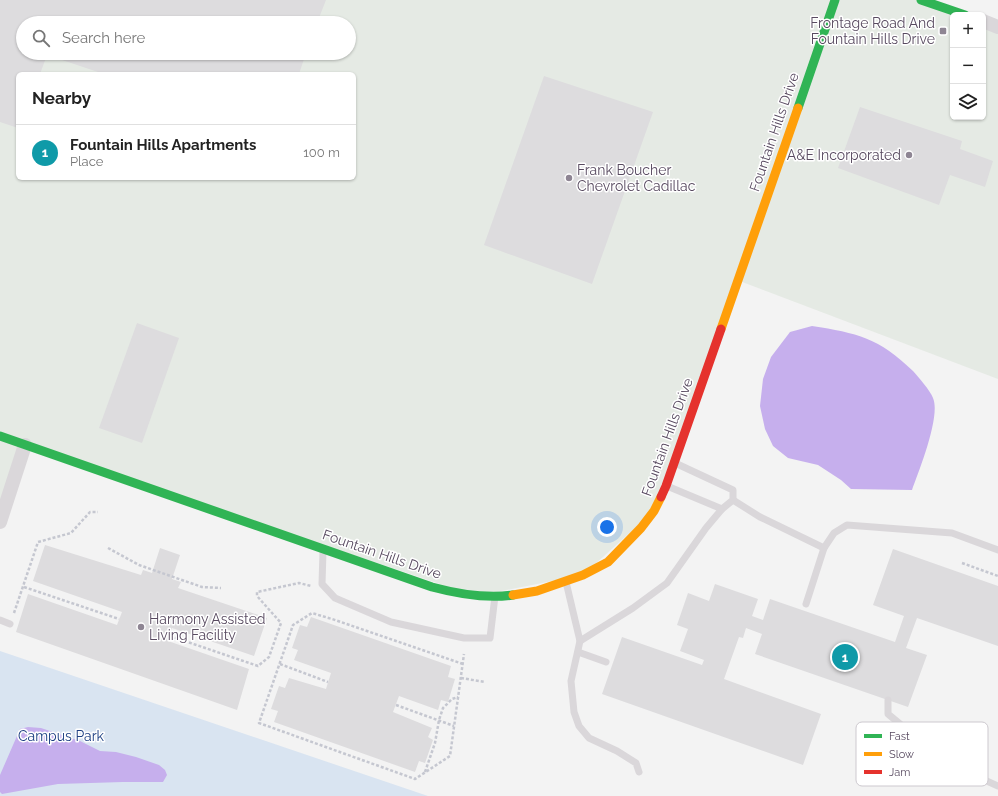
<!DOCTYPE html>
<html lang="en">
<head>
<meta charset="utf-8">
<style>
  body { margin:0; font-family:Raleway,sans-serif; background:#f2f2f2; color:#222 }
  .controls { position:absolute; right:12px; top:12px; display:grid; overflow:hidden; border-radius:6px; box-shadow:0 1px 3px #0004 }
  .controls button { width:36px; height:36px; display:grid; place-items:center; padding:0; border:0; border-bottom:1px solid #e0e0e0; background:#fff; color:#222; font:20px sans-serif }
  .you { position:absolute; left:607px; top:527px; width:14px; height:14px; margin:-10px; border:3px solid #fff; border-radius:50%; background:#1a73e8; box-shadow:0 0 0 6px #1a73e833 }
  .badge { display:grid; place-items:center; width:26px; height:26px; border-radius:50%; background:#7c3aed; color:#fff; font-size:13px; font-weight:700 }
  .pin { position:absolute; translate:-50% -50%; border:2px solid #fff; box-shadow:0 1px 4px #0006 }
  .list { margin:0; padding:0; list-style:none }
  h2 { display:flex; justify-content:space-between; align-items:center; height:52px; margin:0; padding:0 16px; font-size:17px }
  h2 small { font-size:13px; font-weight:400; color:#767676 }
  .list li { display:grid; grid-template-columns:26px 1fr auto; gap:12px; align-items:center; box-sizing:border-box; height:56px; padding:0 16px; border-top:1px solid #e0e0e0 }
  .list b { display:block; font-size:15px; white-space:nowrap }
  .list p { margin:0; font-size:13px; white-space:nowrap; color:#767676 }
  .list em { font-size:13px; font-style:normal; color:#767676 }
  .icon { flex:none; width:22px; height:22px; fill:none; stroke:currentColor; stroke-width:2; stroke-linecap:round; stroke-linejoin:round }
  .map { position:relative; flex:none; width:998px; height:796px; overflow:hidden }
  .search { position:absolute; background:#fff; box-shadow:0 1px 3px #0004; left:16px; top:16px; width:340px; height:44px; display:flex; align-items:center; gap:10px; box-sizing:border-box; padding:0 14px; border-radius:22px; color:#767676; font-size:15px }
  .panel { position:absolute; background:#fff; box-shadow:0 1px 3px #0004; left:16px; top:72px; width:340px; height:108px; border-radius:6px }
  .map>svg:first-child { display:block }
</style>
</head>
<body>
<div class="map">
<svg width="998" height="796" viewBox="0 0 998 796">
  <rect width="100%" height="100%" fill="#f3f3f3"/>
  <path fill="#e5eae4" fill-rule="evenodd" d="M 0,0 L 921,0 L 953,15 L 953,117 L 983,117 L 983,21 L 998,27 L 998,379 L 737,280 L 654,511 L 583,575 L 476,596 L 25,445 L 0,522 ZM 23,23 L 349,23 L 349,53 L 23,53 ZM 18,74 L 354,74 L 354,178 L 18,178 Z"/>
  <path fill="#d9e4f1" d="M 0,651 L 428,796 L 0,796 Z"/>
  <g fill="#c6afed">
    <path d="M 812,326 C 857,333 879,338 913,371 C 919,378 930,390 933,398 C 941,416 919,471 912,490 L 851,489 L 841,480 L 818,465 L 788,458 L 773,446 L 765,429 L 760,406 L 763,379 L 771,357 L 790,332 Z"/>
    <path d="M 28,727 L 41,728 L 80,741 L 100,751 L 116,752 L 136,757 L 159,765 L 165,770 L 167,775 L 163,782 L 123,782 L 58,784 L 2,794 L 0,792 L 0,775 L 20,729 Z"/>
  </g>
  <g fill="#dddcde">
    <path d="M 0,0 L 326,0 L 317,23 L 23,23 L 23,53 L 306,53 L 299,74 L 104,74 L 47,55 L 40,74 L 18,74 L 18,128 L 0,122 Z"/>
    <path d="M 544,76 L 653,112 L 592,284 L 484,245 Z"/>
    <path d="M 860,107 L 962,141 L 960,149 L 993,161 L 985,187 L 950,175 L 939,205 L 838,168 Z"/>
    <path d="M 137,323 L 179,338 L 142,443 L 99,428 Z"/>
    <path d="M 45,545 L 141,575 L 143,570 L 152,573 L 160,548 L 180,555 L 172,579 L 181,582 L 178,588 L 267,618 L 254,656 L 172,628 L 168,641 L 249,669 L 237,710 L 16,632 L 28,594 L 117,625 L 122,612 L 33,581 Z"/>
    <path d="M 893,549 L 998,586 L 998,646 L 917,618 L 906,648 L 927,655 L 908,707 L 755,654 L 762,634 L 746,628 L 743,638 L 739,637 L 724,679 L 821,714 L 803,765 L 602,694 L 622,637 L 702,665 L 704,660 L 680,651 L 688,629 L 677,625 L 688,593 L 709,601 L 715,584 L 758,599 L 752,616 L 763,620 L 770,599 L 895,642 L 904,616 L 873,605 Z"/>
    <path d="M 311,617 L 451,666 L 448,677 L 455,679 L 448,702 L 441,700 L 438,710 L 399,696 L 393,712 L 432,728 L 428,737 L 433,740 L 425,763 L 419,761 L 415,772 L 274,722 L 278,711 L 271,709 L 279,686 L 285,688 L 289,678 L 326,689 L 331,673 L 294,660 L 298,650 L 292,648 L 300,625 L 307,627 Z"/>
  </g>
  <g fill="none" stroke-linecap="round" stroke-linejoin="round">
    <g stroke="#c5c7d0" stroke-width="2.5" stroke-dasharray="3 2" stroke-linecap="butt">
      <path d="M 108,548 L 139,565 L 202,587 L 221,588"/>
      <path d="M 962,563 L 998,576"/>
      <path d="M 24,587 L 119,619"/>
      <path d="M 14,613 L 38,542 L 71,533 L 90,512 L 98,512"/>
      <path d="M 170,636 L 258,666 L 269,657 L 281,623 L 257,596 L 257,592 L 299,583 L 311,586"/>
      <path d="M 280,664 L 328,682"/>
      <path d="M 463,664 L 332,619 L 312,613 L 293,625 L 259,723 L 415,779 L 450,756 L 464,654"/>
      <path d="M 461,678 L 485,682"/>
      <path d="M 396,705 L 454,726"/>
      <path d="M 425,772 L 435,743 L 439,720 L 443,708 L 452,699 L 458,697"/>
    </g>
    <g stroke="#dad7da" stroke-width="7">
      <path d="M 667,486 L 722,509"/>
      <path d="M 733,500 L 760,517 L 824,548"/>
      <path d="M 323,551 L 322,584 L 335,598 L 391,622 L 464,638 L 490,638 L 495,596"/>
      <path d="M 566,582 L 580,641 L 633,608 L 667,583 L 706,528 L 722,509 L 733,500 L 733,490 L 675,463"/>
      <path d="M 806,604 L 824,548 L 834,533 L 847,525 L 952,533 L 998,550"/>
      <path d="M 0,620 L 10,624"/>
      <path d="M 580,641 L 571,681 L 574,712 L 579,726 L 589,738 L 617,751 L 636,763 L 639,772"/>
      <path d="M 578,652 L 606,662"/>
      <path d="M 888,700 L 888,714 L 947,763 L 998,786"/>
    </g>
    <g stroke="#dad7da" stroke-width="14">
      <path d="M 983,21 L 998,27"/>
      <path d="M 0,522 L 25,445"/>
    </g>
    <g stroke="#30b455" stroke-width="9">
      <path d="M 921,0 L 965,15"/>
      <path d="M 798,108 L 835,0"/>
      <path d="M 0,436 L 432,587 C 458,594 486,599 513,595"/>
    </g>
    <g stroke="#ff9f0a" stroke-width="9">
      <path d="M 721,329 L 798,108"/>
      <path d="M 513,595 L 537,591 L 583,575 L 608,562 L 641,528 L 654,511 L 661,497"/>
    </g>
    <path stroke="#e5322d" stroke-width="9" d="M 661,497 L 666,486 L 721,329"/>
  </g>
  <g fill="#8e8593" stroke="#fff" stroke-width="1.5">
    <rect x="939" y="27" width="8" height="8" rx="2"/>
    <circle cx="909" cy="155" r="4"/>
    <circle cx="569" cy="178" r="4"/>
    <circle cx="141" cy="627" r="4"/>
  </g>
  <g text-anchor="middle" stroke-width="3" stroke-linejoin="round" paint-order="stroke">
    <g font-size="14" fill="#584a60" stroke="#fff" text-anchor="end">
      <text x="935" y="28">Frontage Road And<tspan x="935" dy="16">Fountain Hills Drive</tspan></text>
      <text x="901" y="160">A&amp;E Incorporated</text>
      <text x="577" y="175" text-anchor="start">Frank Boucher<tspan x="577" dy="16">Chevrolet Cadillac</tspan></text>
      <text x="149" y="624" text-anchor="start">Harmony Assisted<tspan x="149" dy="16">Living Facility</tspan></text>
    </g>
    <g font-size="14" fill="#584a60" stroke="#fff">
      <text transform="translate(774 132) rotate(-71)" y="5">Fountain Hills Drive</text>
      <text transform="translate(667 437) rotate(-70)" y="5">Fountain Hills Drive</text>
      <text transform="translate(382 554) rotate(19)" y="5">Fountain Hills Drive</text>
    </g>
    <g font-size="14" fill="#1b3d81" stroke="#fff">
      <text x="61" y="741">Campus Park</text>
    </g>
  </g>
  <rect x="856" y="722" width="132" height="64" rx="6" fill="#fff" stroke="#cdc9cf" stroke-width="1"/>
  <rect x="864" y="734" width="18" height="4" fill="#30b455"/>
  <rect x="864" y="752" width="18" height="4" fill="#ff9f0a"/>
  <rect x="864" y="770" width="18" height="4" fill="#e5322d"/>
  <g font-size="11" fill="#584a60">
    <text x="889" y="740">Fast</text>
    <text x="889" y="758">Slow</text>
    <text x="889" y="776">Jam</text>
  </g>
</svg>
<div class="controls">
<button>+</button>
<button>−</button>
<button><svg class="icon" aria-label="layers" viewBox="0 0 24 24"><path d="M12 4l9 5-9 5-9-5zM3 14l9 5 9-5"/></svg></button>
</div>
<div class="you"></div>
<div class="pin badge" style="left:845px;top:657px;background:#0f9aa8">1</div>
<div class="search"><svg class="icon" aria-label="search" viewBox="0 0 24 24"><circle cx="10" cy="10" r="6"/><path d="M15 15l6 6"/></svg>Search here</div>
<section class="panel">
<h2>Nearby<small></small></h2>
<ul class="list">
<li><span class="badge" style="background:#0f9aa8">1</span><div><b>Fountain Hills Apartments</b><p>Place</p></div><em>100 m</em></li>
</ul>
</section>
</div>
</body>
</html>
